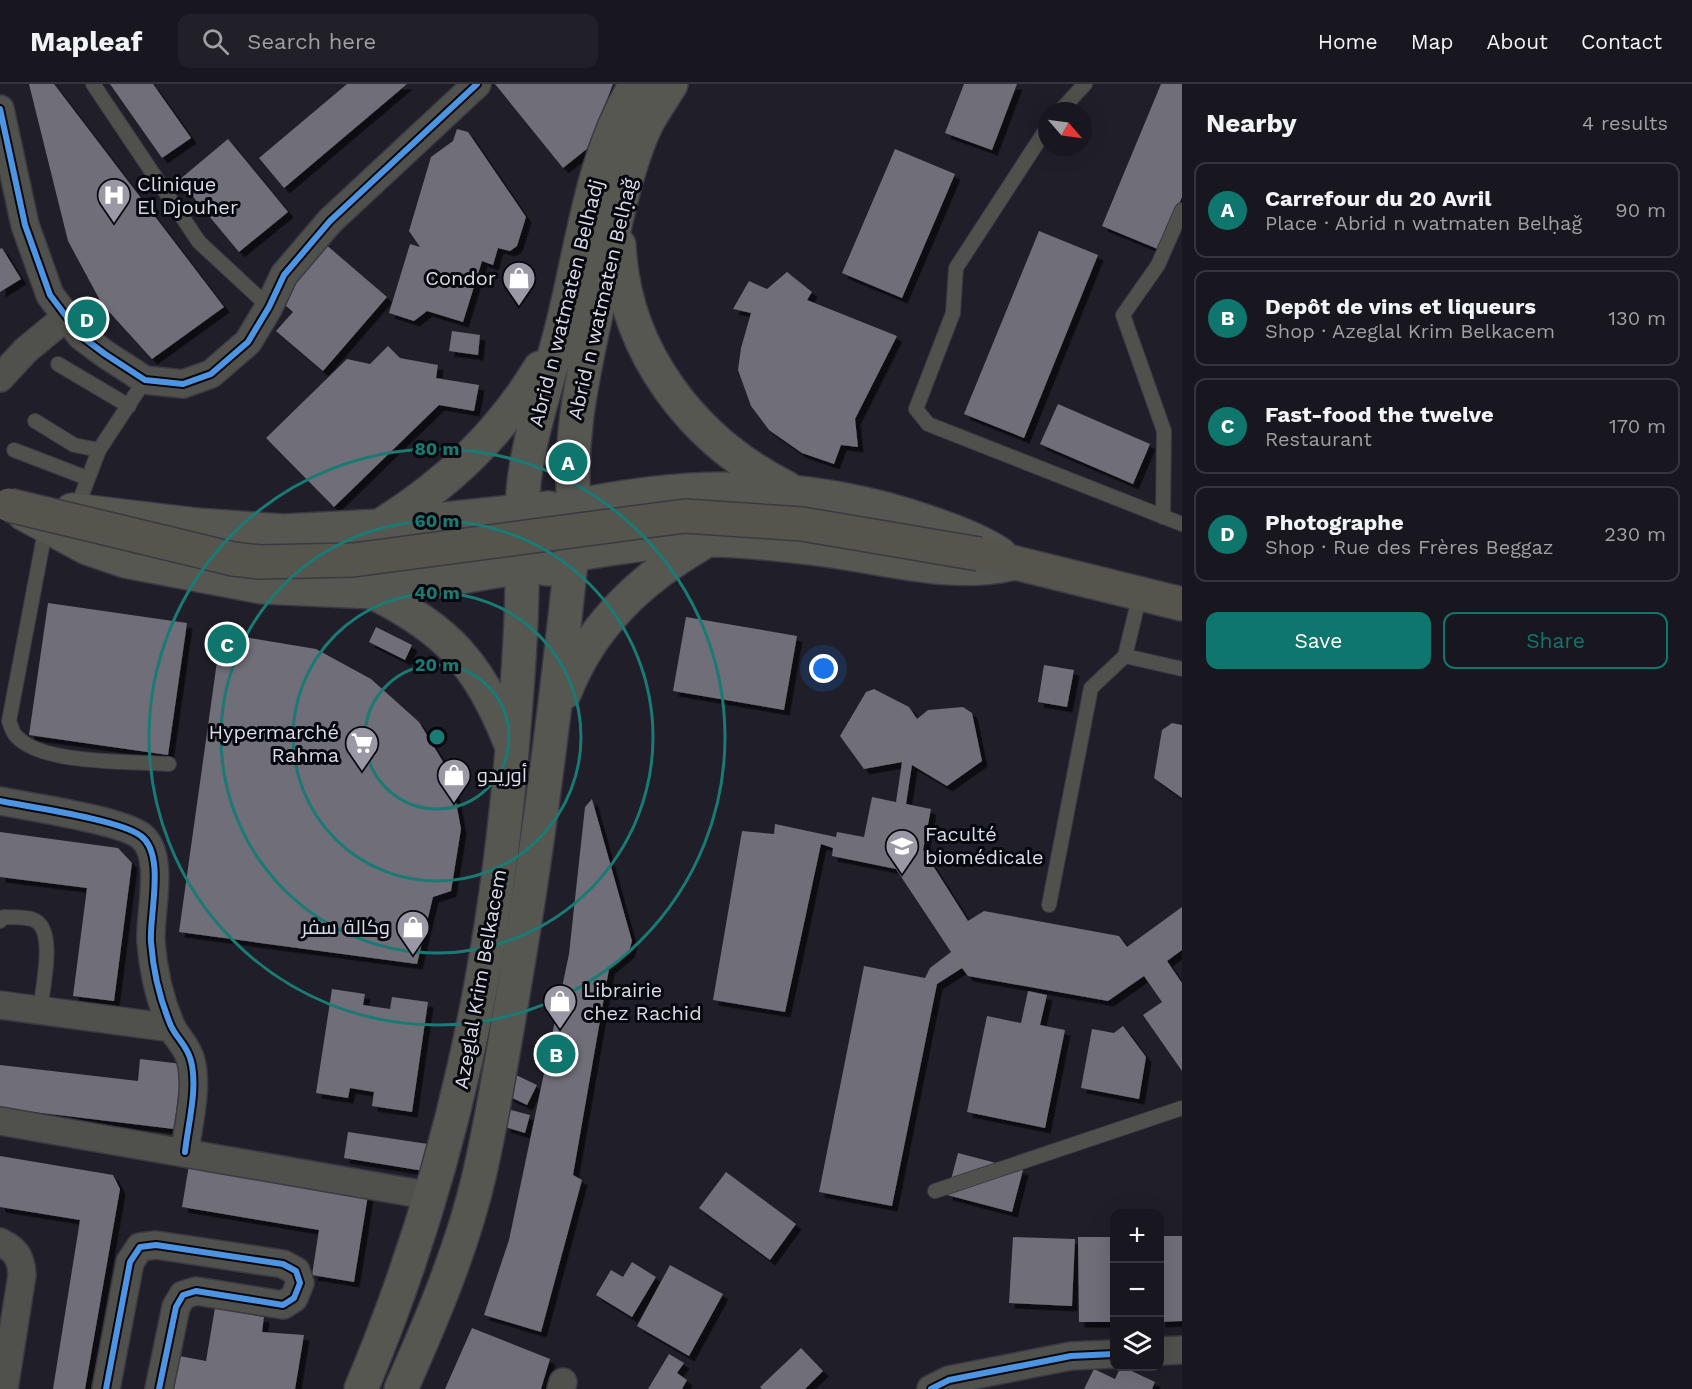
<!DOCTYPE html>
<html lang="en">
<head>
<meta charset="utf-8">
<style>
  body { margin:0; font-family:"Work Sans",Cairo,sans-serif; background:#211f28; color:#f1f3f6 }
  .controls { position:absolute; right:18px; bottom:18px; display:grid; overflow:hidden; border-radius:12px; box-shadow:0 6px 24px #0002 }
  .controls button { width:54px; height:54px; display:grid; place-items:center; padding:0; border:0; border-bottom:2px solid #36353d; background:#18161f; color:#f1f3f6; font:30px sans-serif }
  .compass { position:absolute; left:1038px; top:18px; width:54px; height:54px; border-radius:50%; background:#18161f; box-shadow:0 6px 24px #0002; rotate:118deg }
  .you { position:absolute; left:824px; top:585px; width:21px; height:21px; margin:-15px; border:4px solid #fff; border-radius:50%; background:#1a73e8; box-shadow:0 0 0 9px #1a73e833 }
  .badge { display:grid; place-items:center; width:39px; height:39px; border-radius:50%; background:#0f766e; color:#fff; font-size:20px; font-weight:700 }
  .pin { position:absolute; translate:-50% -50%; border:3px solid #fff; box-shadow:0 2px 6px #0006 }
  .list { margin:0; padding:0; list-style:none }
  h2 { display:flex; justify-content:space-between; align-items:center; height:78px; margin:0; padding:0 24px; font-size:26px }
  h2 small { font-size:20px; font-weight:400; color:#9f9fa4 }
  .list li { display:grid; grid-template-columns:39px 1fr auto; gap:18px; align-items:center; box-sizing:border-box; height:96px; margin:0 12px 12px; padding:0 12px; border:2px solid #36353d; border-radius:12px }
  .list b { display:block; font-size:22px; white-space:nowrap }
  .list p { margin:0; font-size:20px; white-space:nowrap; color:#9f9fa4 }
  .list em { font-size:20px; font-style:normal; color:#9f9fa4 }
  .actions { display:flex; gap:12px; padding:18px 24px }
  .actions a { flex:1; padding:14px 0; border:2px solid #0f766e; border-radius:12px; text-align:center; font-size:21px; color:#0f766e }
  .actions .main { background:#0f766e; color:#fff }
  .icon { flex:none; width:33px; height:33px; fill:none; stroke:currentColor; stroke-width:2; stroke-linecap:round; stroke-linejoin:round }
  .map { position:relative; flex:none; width:1182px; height:1305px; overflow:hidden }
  header { display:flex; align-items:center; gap:36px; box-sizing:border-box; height:84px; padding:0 30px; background:#18161f; border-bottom:2px solid #36353d }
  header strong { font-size:28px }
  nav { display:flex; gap:33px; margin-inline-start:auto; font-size:21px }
  .search { width:420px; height:54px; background:#211f28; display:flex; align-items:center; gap:15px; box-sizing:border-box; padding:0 21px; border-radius:12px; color:#9f9fa4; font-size:22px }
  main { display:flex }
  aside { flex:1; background:#18161f }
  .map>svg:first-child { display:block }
</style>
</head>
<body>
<header>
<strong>Mapleaf</strong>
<div class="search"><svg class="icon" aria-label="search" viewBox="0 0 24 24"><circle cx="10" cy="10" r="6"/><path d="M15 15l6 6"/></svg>Search here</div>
<nav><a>Home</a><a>Map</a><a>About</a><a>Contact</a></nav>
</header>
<main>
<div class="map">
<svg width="1182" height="1305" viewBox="0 0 1182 1305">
  <defs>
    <filter id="shadow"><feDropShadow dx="5.5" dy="5.5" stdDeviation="0" flood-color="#0009"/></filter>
  </defs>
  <rect width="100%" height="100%" fill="#201e29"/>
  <g fill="#6f6e78" filter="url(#shadow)">
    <path d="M 29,0 L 54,0 L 224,223 L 152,275 L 102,220 L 68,157 Z"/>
    <path d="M 110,0 L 153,0 L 191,54 L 162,74 Z"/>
    <path d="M 347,0 L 407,0 L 284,104 L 259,74 Z"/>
    <path d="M 495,0 L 613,0 L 588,64 L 563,84 Z"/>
    <path d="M 964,0 L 1017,0 L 992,66 L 945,49 Z"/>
    <path d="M 1161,0 L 1182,0 L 1182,113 L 1160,166 L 1102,142 Z"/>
    <path d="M 457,45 L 468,48 L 526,133 L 517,162 L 510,167 L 498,164 L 493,181 L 482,177 L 463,238 L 427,227 L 414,237 L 389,229 L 410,160 L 420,163 L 409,147 L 431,73 L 453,57 Z"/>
    <path d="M 228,55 L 288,128 L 239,168 L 179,96 Z"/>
    <path d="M 895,65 L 955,90 L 902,214 L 842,189 Z"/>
    <path d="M 1039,147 L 1098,171 L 1024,354 L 964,330 Z"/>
    <path d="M 324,159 L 387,213 L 323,287 L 276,247 L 293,228 L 277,214 Z"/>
    <path d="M 2,164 L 21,195 L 0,208 L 0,165 Z"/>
    <path d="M 787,188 L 812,208 L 807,216 L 897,252 L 855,335 L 858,363 L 841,361 L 834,380 L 802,369 L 769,346 L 751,322 L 738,286 L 741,264 L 751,229 L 733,225 L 749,197 L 767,205 Z"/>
    <path d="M 452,247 L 480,251 L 478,271 L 449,267 Z"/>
    <path d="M 388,262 L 400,274 L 438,281 L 436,294 L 479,301 L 474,327 L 439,321 L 334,423 L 266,354 L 347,275 L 370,280 Z"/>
    <path d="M 1058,320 L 1150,360 L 1133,400 L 1040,360 Z"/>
    <path d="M 48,519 L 187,539 L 168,671 L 29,651 Z"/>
    <path d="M 686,533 L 797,552 L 784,626 L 673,607 Z"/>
    <path d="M 376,543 L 412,561 L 405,576 L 369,558 Z"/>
    <path d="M 221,549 L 316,565 L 371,595 L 419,638 L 451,691 L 461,745 L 451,807 L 433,813 L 417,880 L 179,848 Z"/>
    <path d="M 1044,581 L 1074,586 L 1067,623 L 1038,618 Z"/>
    <path d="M 874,605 L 909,623 L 917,635 L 928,626 L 963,623 L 972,629 L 982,677 L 947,702 L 912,681 L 906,720 L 931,725 L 923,766 L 968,837 L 984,827 L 1119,852 L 1127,863 L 1182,823 L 1182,866 L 1167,877 L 1182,899 L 1182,987 L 1143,931 L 1162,918 L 1144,892 L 1108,917 L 968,892 L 962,884 L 937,900 L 892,1122 L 819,1108 L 864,882 L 925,894 L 930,884 L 951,868 L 896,785 L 832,772 L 833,764 L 821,760 L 785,928 L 713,916 L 742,747 L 774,750 L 775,740 L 836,753 L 837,748 L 864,753 L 872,713 L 896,718 L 902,678 L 864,685 L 840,652 L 866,608 Z"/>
    <path d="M 1172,639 L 1182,641 L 1182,714 L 1154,694 L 1162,646 Z"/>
    <path d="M 592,715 L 632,857 L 629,868 L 609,885 L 573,1091 L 582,1096 L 541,1248 L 484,1231 L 509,1156 L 569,870 L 585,723 Z"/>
    <path d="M 0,748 L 118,764 L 132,779 L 114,917 L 73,912 L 87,804 L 0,793 Z"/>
    <path d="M 332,905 L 365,910 L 363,921 L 390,925 L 392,913 L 428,918 L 412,1028 L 372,1022 L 374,1008 L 350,1004 L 348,1014 L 316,1009 Z"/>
    <path d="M 1028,907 L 1047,911 L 1040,941 L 1065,946 L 1045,1044 L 967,1028 L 987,932 L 1021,939 Z"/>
    <path d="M 1123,942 L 1146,973 L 1139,1015 L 1081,1004 L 1092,945 L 1114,949 Z"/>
    <path d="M 140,975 L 182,980 L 174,1045 L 0,1024 L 0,981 L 138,997 Z"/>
    <path d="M 516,991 L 537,1001 L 527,1021 L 506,1011 Z"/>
    <path d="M 511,1026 L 530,1031 L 525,1049 L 505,1043 Z"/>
    <path d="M 348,1048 L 428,1060 L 424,1087 L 344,1074 Z"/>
    <path d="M 958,1069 L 1023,1086 L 1012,1128 L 947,1111 Z"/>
    <path d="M 0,1072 L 113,1091 L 120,1105 L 85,1305 L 53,1305 L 80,1136 L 0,1123 Z"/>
    <path d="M 189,1081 L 368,1111 L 354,1198 L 312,1191 L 319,1146 L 182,1123 Z"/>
    <path d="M 726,1088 L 796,1140 L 770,1176 L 699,1124 Z"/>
    <path d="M 1160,1152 L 1182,1152 L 1182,1237 L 1160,1238 Z"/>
    <path d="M 1013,1153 L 1075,1155 L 1072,1222 L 1009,1219 Z"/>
    <path d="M 1078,1153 L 1114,1153 L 1114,1238 L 1079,1238 Z"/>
    <path d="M 632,1178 L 656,1193 L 632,1233 L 596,1211 L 611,1186 L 623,1193 Z"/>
    <path d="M 670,1181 L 723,1210 L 689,1272 L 637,1242 Z"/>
    <path d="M 215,1224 L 264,1233 L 262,1248 L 304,1251 L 295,1305 L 169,1305 L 174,1271 L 206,1277 Z"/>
    <path d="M 472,1244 L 550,1275 L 541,1305 L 445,1305 Z"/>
    <path d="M 801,1264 L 823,1287 L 805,1305 L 762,1305 L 760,1303 Z"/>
    <path d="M 669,1270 L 684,1279 L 677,1289 L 687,1296 L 682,1305 L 648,1305 Z"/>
    <path d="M 1121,1282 L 1155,1298 L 1152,1305 L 1084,1305 L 1094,1285 L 1115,1295 Z"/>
  </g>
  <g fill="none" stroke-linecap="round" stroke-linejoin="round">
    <g stroke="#3b3943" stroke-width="16">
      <g id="lane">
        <path d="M 93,0 L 199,158 L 269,223"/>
        <path d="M 1060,27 L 1085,0"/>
        <path d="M 1047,44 L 956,184 L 953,229 L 916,325 L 928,340 L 1182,440"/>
        <path d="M 58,280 L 129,322"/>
        <path d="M 35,337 L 74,361 L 99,366 L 145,296"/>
        <path d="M 14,366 L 87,394"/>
        <path d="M 76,426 L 99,366"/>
        <path d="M 1163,433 L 1164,347 L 1123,231 L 1158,181 L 1182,126"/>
        <path d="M 46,442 L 9,637 C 11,642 13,650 17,653 C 44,681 131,677 169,680"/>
        <path d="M 1140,510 L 1125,572 L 1182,585"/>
        <path d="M 1049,821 L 1091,604 L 1125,572"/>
        <path d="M 0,837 L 4,833 C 13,834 28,832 36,837 C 56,849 42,906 40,927"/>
        <path d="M 935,1107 L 1182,1024"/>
      </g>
    </g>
    <g stroke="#3b3943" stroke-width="30">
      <g id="street">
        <path d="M 0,25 L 25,141 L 50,211 L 81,252 L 105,270 L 145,296 L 183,300 L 211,290 L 248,258 L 269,223 L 284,191 L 330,137 L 477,0"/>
        <path d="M 0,294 L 26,266 L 66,233"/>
        <path d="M 0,717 C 30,723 121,736 141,752 C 166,771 149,831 151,858 C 153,885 160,916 171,942 C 177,955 187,961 191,977 C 198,1005 188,1040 185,1068"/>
        <path d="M 0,921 L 172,944"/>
        <path d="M 0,1037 L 432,1112"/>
        <path d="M 0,1158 C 16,1166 21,1173 22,1191 L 4,1305"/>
        <path d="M 1160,1267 L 1182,1266"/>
        <path d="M 106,1305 L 130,1178 L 140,1163 L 156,1161 L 283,1180 L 296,1187 L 300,1199 L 294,1214 L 283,1221 L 196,1207 L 183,1211 L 176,1223 L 159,1305"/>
        <path d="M 561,1305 L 563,1298"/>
        <path d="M 931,1305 L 949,1296 L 1071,1272 L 1114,1270"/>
      </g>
    </g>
    <g stroke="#3b3943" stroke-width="36">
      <g id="secondary">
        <path d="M 619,161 C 624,268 693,357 787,404"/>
        <path d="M 72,426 L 197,441 L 284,447 L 379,442 L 549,424 L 568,431 L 580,448 L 577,470 L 562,484 C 521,492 506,452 537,427"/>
        <path d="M 558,426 C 680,397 806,396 925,437 C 951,446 977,455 1000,470"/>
        <path d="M 24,430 L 87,464 L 125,477 L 262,503 L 372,508 L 533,481"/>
        <path d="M 575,438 C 567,355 582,296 599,216 C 611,162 623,89 647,39 C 654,26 663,13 671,0"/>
        <path d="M 383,440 C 448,399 500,350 540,284"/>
        <path d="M 522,445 C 519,373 546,308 563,239 C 583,159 592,72 636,0"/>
        <path d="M 577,470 C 620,463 665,456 709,456 C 746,456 783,461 819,465 C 879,472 951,494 1010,480"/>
        <path d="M 372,508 C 447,545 479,580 510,658"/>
        <path d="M 565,608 C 591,541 641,495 701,460"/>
        <path d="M 361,1305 C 451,1092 497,872 514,641 C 519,584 523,526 522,469"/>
        <path d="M 401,1305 C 432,1235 463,1163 480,1088 C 496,1017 507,945 519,874 C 541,742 557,611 571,478"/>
      </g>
    </g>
    <g stroke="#3b3943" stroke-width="36">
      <path id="primary" d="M 979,470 L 1182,520"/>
    </g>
    <use href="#lane" stroke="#50504c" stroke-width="14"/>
    <use href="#street" stroke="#50504c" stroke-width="27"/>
    <use href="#secondary" stroke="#575752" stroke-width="33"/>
    <use href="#primary" stroke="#55554e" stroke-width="33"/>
    <g stroke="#3b3943" stroke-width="36" stroke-linecap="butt">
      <path id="primary-bridge" d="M 9,421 L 233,475 L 260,478 L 353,476 L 685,432 L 802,440 L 979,470"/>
    </g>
    <use href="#primary-bridge" stroke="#55554e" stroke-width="33"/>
    <g stroke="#07070e" stroke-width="10">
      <g id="cycleway">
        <path d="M 0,25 L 25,141 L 50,211 L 81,252 L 105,270 L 145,296 L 183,300 L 211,290 L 248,258 L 269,223 L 284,191 L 330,137 L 477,0"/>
        <path d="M 0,717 C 30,723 121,736 141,752 C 166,771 149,831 151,858 C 153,885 160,916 171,942 C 177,955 187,961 191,977 C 198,1005 188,1040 185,1068"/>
        <path d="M 106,1305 L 130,1178 L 140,1163 L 156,1161 L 283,1180 L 296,1187 L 300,1199 L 294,1214 L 283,1221 L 196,1207 L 183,1211 L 176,1223 L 159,1305"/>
        <path d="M 931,1305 L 949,1296 L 1071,1272 L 1114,1270"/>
      </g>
    </g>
    <use href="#cycleway" stroke="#4d94e3" stroke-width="6"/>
  </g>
  <g fill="none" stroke="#197b74" stroke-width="3">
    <circle cx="437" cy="653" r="72"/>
    <circle cx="437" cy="653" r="144"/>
    <circle cx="437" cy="653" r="216"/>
    <circle cx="437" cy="653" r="288"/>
  </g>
  <defs>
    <g id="hospital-pin" transform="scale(1.725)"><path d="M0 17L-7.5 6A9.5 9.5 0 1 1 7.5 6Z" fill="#9a98a4" stroke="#07070e"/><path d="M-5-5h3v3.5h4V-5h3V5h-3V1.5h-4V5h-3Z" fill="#fff"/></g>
    <g id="shop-pin" transform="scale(1.725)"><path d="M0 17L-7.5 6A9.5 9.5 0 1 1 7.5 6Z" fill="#9a98a4" stroke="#07070e"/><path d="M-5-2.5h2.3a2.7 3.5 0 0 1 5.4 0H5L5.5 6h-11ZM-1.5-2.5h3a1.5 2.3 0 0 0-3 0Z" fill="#fff"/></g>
    <g id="supermarket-pin" transform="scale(1.725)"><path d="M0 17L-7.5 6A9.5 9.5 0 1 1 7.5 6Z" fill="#9a98a4" stroke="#07070e"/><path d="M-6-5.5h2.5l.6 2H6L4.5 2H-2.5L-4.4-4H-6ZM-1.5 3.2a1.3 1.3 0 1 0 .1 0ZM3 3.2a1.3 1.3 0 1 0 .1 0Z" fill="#fff"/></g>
    <g id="university-pin" transform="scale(1.725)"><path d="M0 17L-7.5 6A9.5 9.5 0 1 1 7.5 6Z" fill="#9a98a4" stroke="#07070e"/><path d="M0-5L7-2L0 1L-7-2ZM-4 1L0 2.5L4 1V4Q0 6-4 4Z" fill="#fff"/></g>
  </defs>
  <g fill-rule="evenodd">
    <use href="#hospital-pin" x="114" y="111"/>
    <use href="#shop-pin" x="519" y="194"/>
    <use href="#supermarket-pin" x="362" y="659"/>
    <use href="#shop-pin" x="454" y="691"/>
    <use href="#university-pin" x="902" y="762"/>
    <use href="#shop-pin" x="413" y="843"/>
    <use href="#shop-pin" x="560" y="917"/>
  </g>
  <g text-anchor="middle" stroke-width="6" stroke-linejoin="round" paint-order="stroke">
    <g font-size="20" fill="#dbdae7" stroke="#07070e" text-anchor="start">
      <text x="137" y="107">Clinique<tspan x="137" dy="23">El Djouher</tspan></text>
      <text x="496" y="201" text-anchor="end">Condor</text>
      <text x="339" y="655" text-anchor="end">Hypermarché<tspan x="339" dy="23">Rahma</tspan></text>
      <text x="477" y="698">أوريدو</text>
      <text x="925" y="757">Faculté<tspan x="925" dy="23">biomédicale</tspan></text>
      <text x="390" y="850" text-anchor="end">وكالة سفر</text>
      <text x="583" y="913">Librairie<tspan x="583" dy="23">chez Rachid</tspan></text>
    </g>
    <g font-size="20" fill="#dbdae7" stroke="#07070e">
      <text transform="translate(602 215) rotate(-77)" y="7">Abrid n watmaten Belḥaǧ</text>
      <text transform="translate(566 219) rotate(-76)" y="7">Abrid n watmaten Belhadj</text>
      <text transform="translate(480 895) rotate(-80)" y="7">Azeglal Krim Belkacem</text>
    </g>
  </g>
  <circle cx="437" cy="653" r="9" fill="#197b74" stroke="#07070e" stroke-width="3"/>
  <g font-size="18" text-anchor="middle" font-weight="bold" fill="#197b74" stroke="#07070e" stroke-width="6" stroke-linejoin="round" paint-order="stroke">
    <text x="437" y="371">80 m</text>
    <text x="437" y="443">60 m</text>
    <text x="437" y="515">40 m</text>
    <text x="437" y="587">20 m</text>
  </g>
</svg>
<div class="controls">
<button>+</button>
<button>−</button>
<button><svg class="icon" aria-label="layers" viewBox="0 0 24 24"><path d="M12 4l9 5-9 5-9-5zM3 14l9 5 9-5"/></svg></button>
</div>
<svg class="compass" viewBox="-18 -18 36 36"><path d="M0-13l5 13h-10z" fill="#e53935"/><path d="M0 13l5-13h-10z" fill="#9f9fa4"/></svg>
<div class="you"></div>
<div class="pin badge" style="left:568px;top:378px">A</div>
<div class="pin badge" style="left:556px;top:970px">B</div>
<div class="pin badge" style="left:227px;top:560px">C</div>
<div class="pin badge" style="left:87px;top:235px">D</div>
</div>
<aside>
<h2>Nearby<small>4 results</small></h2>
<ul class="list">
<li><span class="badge">A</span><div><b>Carrefour du 20 Avril</b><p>Place · Abrid n watmaten Belḥaǧ</p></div><em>90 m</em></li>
<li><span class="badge">B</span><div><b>Depôt de vins et liqueurs</b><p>Shop · Azeglal Krim Belkacem</p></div><em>130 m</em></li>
<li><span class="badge">C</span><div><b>Fast-food the twelve</b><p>Restaurant</p></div><em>170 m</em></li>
<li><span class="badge">D</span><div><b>Photographe</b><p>Shop · Rue des Frères Beggaz</p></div><em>230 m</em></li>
</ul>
<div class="actions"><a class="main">Save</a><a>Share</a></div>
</aside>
</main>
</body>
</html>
